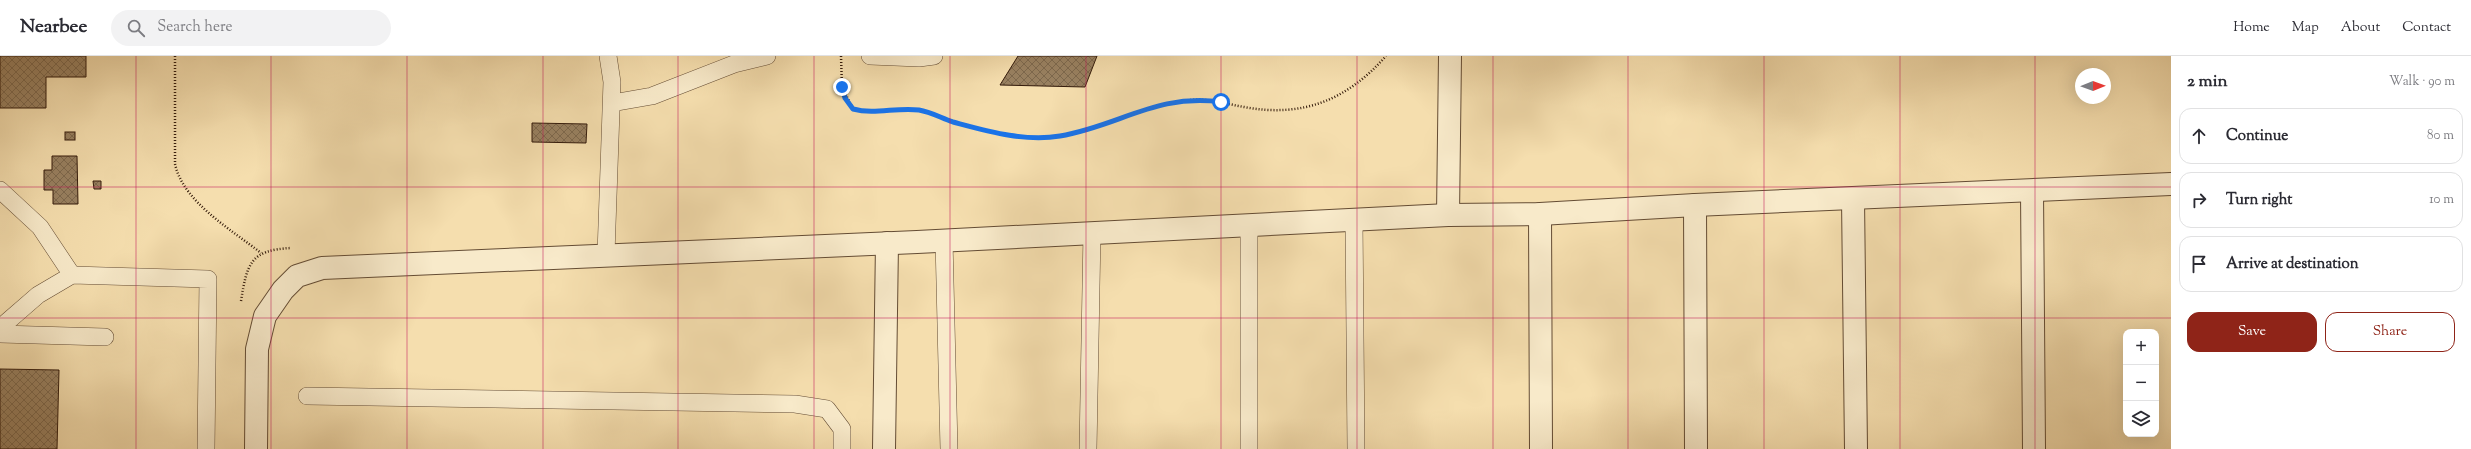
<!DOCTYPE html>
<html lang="en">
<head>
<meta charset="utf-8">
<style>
  body { margin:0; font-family:"Sorts Mill Goudy",serif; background:#f2f2f3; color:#2b2b33 }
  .controls { position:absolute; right:12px; bottom:12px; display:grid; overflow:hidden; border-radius:8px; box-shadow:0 4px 16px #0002 }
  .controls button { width:36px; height:36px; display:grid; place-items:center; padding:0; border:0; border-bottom:1px solid #e1e1e2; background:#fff; color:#2b2b33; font:20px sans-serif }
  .compass { position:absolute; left:2075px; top:12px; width:36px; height:36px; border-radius:50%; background:#fff; box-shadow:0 4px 16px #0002; rotate:89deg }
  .stop { position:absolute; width:12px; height:12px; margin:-9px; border:3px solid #1a73e8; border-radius:50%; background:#fff }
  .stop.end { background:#1a73e8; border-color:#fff; box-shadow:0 1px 4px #0008 }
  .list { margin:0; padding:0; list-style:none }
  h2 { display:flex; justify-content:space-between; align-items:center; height:52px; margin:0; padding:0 16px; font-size:17px }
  h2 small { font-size:13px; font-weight:400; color:#7c7c81 }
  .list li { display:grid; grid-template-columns:26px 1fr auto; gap:12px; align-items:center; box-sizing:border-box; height:56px; margin:0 8px 8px; padding:0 8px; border:1px solid #e1e1e2; border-radius:12px }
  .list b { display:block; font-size:15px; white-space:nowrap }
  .list em { font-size:13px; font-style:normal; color:#7c7c81 }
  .actions { display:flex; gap:8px; padding:12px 16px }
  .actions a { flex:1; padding:9px 0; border:1px solid #8f2418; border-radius:12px; text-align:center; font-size:14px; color:#8f2418 }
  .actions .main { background:#8f2418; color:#fff }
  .icon { flex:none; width:22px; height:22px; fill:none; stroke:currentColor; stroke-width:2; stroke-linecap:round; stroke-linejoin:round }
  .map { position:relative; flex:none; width:2171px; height:393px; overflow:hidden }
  header { display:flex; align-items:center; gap:24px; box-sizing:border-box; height:56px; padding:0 20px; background:#fff; border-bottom:1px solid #e1e1e2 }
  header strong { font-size:19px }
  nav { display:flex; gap:22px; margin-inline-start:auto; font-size:14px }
  .search { width:280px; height:36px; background:#f2f2f3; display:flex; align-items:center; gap:10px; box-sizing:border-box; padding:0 14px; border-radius:22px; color:#7c7c81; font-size:15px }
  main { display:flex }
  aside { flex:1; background:#fff }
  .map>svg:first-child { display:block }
</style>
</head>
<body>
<header>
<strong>Nearbee</strong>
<div class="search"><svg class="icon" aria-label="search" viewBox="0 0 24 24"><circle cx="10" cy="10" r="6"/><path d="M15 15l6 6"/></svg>Search here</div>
<nav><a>Home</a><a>Map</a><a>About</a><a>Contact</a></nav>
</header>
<main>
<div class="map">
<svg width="2171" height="393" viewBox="0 0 2171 393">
  <defs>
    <pattern id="building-cross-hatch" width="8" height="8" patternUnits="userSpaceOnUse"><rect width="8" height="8" fill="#988060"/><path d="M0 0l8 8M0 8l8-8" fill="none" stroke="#7d684d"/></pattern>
  </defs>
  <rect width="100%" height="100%" fill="#f5deae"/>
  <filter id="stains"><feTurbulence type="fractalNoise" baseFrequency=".005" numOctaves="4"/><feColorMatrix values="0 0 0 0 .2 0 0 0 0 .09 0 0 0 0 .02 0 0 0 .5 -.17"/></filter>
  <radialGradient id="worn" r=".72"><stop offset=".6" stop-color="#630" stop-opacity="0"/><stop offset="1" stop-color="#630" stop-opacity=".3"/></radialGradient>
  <g fill="url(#building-cross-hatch)" stroke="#341b0b">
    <path d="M 0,0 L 86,0 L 86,21 L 46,21 L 46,52 L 0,52 Z"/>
    <path d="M 1018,0 L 1097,0 L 1085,31 L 1000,29 Z"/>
    <path d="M 532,67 L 587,68 L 586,87 L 532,86 Z"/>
    <rect x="65" y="76" width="10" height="8"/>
    <path d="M 52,100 L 77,100 L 78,148 L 53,148 L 53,134 L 44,134 L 44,114 L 52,114 Z"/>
    <path d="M 93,125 L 101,125 L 101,133 L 94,133 Z"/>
    <path d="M 0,313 L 59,314 L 57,393 L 0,393 Z"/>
  </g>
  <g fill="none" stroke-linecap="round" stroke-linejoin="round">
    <g stroke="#644c34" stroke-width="18">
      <g id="service">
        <path d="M 870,0 L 919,2 L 934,0"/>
        <path d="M 612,47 L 652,40 L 734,8 L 767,0"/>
        <path d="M 0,134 L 40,171 L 72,219"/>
        <path d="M 1354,164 L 1356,393"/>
        <path d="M 1249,169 L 1249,393"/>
        <path d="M 944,184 L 949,393"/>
        <path d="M 606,198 L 612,26 L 608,0"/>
        <path d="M 0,272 L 38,239 L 72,219 L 208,223 L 206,393"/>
        <path d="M 0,278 L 105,281"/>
        <path d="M 307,340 L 795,348 L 827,353 L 842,373 L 842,393"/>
        <path d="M 1088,393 L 1092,177"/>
      </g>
    </g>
    <g stroke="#644c34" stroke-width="24">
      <g id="minor">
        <path d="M 2032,135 L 2034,393"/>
        <path d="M 1853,143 L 1856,393"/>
        <path d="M 1695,149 L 1696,393"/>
        <path d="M 1540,158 L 1541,393"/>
        <path d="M 1448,159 L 1450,0"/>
        <path d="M 884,393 L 887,187"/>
      </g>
    </g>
    <g stroke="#644c34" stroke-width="24">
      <path id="tertiary" d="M 256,393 L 257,293 L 265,260 L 283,234 L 297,220 L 322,212 L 917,186 L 1448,159 L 1540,158 L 1695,149 L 2171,128"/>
    </g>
    <g stroke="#341b0b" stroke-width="2.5" stroke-dasharray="1 2" stroke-linecap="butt">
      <path d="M 175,0 L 175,108 C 183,146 232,174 261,197"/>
      <path d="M 841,0 L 842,31 L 853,53 C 874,59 896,51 918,54 C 931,56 941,62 953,65 C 987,76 1023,85 1060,80 C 1105,74 1144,48 1190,44 C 1209,42 1226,48 1244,51 C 1303,62 1347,44 1386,0"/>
      <path d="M 241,245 C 247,208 250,194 291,192"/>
    </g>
    <use href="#service" stroke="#f8eaca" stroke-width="17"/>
    <use href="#minor" stroke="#f8eaca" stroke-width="22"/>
    <use href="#tertiary" stroke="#f8eaca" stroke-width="22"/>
  </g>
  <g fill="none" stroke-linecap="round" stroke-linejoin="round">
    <path stroke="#1a73e8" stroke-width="5" d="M 842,31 L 845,42 L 853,53 C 875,59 896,51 919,54 C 931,56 941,62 953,66 C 987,75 1024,86 1060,80 C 1119,70 1157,37 1221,46"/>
  </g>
  <path fill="none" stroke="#c2185b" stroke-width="1" stroke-opacity="0.55" d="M 136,0 L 136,393M 271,0 L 271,393M 407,0 L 407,393M 543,0 L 543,393M 678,0 L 678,393M 814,0 L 814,393M 950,0 L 950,393M 1086,0 L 1086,393M 1221,0 L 1221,393M 1357,0 L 1357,393M 1493,0 L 1493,393M 1628,0 L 1628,393M 1764,0 L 1764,393M 1900,0 L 1900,393M 2035,0 L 2035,393M 0,131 L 2171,131M 0,262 L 2171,262"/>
  <rect width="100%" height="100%" filter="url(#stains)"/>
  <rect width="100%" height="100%" fill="url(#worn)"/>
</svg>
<div class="controls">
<button>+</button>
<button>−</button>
<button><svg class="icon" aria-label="layers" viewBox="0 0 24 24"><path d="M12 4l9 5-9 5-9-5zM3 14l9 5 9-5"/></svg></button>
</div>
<svg class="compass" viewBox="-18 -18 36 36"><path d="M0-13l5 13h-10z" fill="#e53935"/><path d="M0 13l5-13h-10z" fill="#7c7c81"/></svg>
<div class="stop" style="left:1221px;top:46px"></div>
<div class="stop end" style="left:842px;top:31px"></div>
</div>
<aside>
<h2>2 min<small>Walk · 90 m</small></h2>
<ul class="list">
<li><svg class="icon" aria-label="ahead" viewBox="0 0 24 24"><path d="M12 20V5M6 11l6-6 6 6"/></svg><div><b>Continue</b></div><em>80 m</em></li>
<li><svg class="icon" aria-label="right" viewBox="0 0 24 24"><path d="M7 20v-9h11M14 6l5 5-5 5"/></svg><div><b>Turn right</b></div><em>10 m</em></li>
<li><svg class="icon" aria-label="arrive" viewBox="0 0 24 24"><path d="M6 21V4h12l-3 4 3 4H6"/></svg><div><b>Arrive at destination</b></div></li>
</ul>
<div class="actions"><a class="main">Save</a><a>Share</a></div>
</aside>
</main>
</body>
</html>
